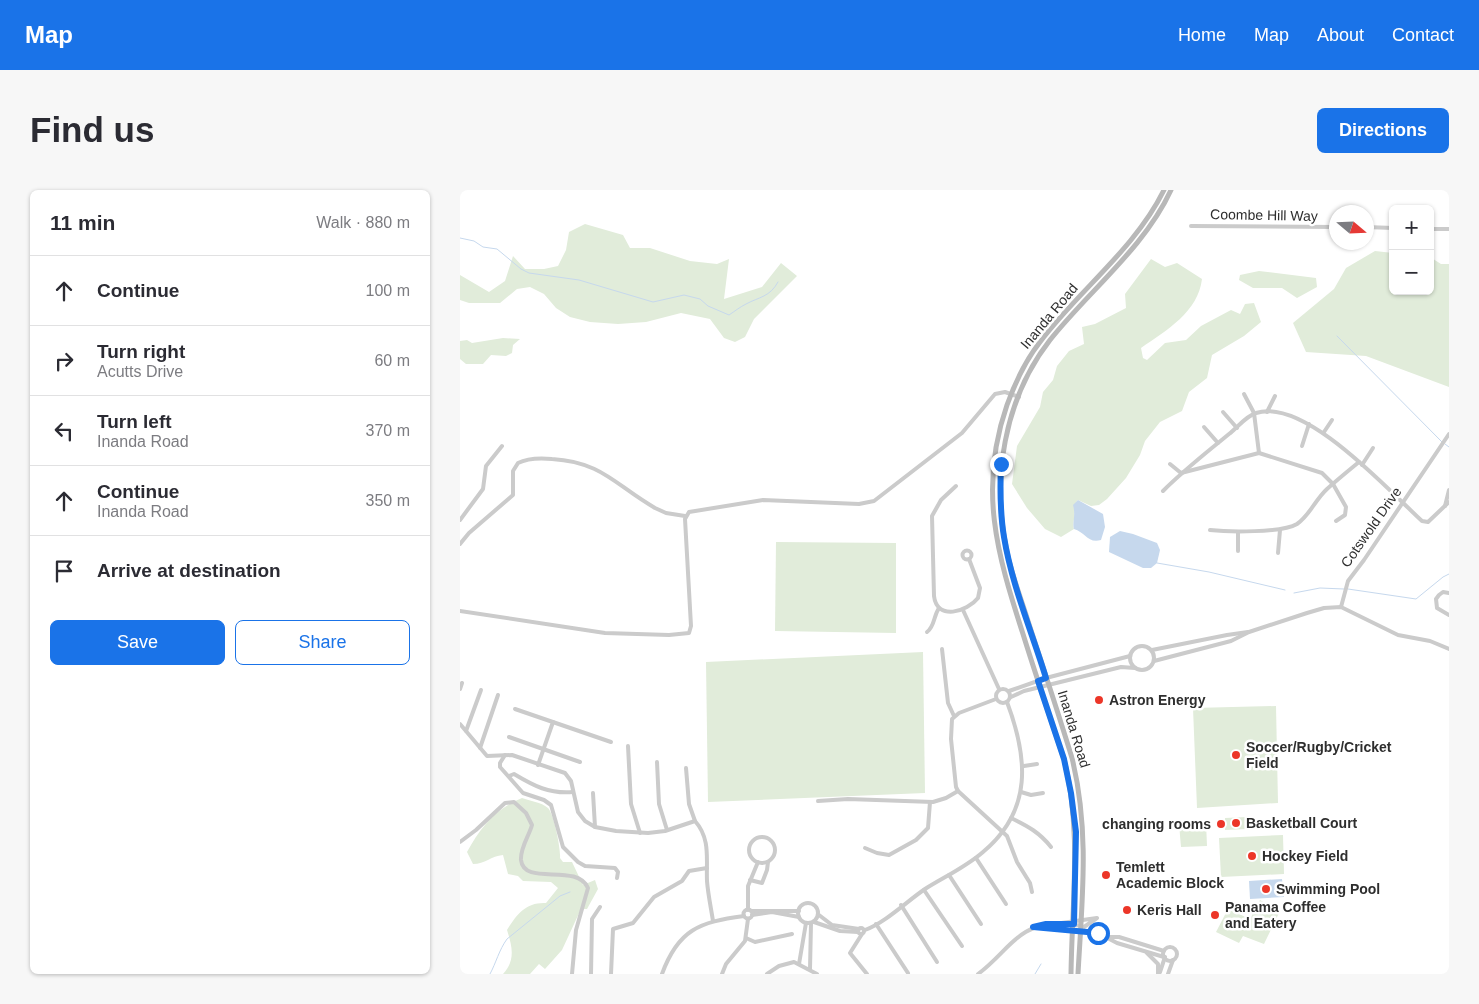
<!DOCTYPE html>
<html lang="en">
<head>
<meta charset="utf-8">
<style>
  body { margin:0; font-family:Arial,sans-serif; background:#f7f7f7; color:#2b2b33 }
  .controls { position:absolute; right:15px; top:15px; display:grid; overflow:hidden; border-radius:8px; box-shadow:0 1px 4px #0004 }
  .controls button { width:45px; height:45px; display:grid; place-items:center; padding:0; border:0; border-bottom:1px solid #e1e1e2; background:#fff; color:#2b2b33; font:25px sans-serif }
  .compass { position:absolute; left:869px; top:15px; width:45px; height:45px; border-radius:50%; background:#fff; box-shadow:0 1px 4px #0004; rotate:109deg }
  .stop { position:absolute; width:15px; height:15px; margin:-11px; border:4px solid #1a73e8; border-radius:50%; background:#fff }
  .stop.end { background:#1a73e8; border-color:#fff; box-shadow:0 1px 5px #0008 }
  .list { margin:0; padding:0; list-style:none }
  h2 { display:flex; justify-content:space-between; align-items:center; height:65px; margin:0; padding:0 20px; font-size:21px }
  h2 small { font-size:16px; font-weight:400; color:#7c7c81 }
  .list li { display:grid; grid-template-columns:32px 1fr auto; gap:15px; align-items:center; box-sizing:border-box; height:70px; padding:0 20px; border-top:1px solid #e1e1e2 }
  .list b { display:block; font-size:19px; white-space:nowrap }
  .list p { margin:0; font-size:16px; white-space:nowrap; color:#7c7c81 }
  .list em { font-size:16px; font-style:normal; color:#7c7c81 }
  .actions { display:flex; gap:10px; padding:15px 20px }
  .actions a { flex:1; padding:11px 0; border:1px solid #1a73e8; border-radius:8px; text-align:center; font-size:18px; color:#1a73e8 }
  .actions .main { background:#1a73e8; color:#fff }
  .icon { flex:none; width:28px; height:28px; fill:none; stroke:currentColor; stroke-width:2; stroke-linecap:round; stroke-linejoin:round }
  .map { position:relative; flex:none; width:989px; height:784px; overflow:hidden; border-radius:8px }
  header { display:flex; align-items:center; gap:30px; box-sizing:border-box; height:70px; padding:0 25px; background:#1a73e8; color:#fff }
  header strong { font-size:24px }
  nav { display:flex; gap:28px; margin-inline-start:auto; font-size:18px }
  .intro { display:flex; align-items:center; justify-content:space-between; box-sizing:border-box; height:120px; padding:0 30px }
  h1 { margin:0; font-size:35px }
  .button { padding:12px 22px; border-radius:8px; background:#1a73e8; color:#fff; font-size:18px; font-weight:700 }
  main { display:flex; gap:30px; padding:0 30px }
  aside { flex:1; background:#fff; border-radius:8px; box-shadow:0 1px 4px #0004 }
  .map>svg:first-child { display:block }
</style>
</head>
<body>
<header>
<strong>Map</strong>
<nav><a>Home</a><a>Map</a><a>About</a><a>Contact</a></nav>
</header>
<div class="intro"><h1>Find us</h1><a class="button">Directions</a></div>
<main>
<aside>
<h2>11 min<small>Walk · 880 m</small></h2>
<ul class="list">
<li><svg class="icon" aria-label="ahead" viewBox="0 0 24 24"><path d="M12 20V5M6 11l6-6 6 6"/></svg><div><b>Continue</b></div><em>100 m</em></li>
<li><svg class="icon" aria-label="right" viewBox="0 0 24 24"><path d="M7 20v-9h11M14 6l5 5-5 5"/></svg><div><b>Turn right</b><p>Acutts Drive</p></div><em>60 m</em></li>
<li><svg class="icon" aria-label="left" viewBox="0 0 24 24"><path d="M17 20v-9H6M10 6l-5 5 5 5"/></svg><div><b>Turn left</b><p>Inanda Road</p></div><em>370 m</em></li>
<li><svg class="icon" aria-label="ahead" viewBox="0 0 24 24"><path d="M12 20V5M6 11l6-6 6 6"/></svg><div><b>Continue</b><p>Inanda Road</p></div><em>350 m</em></li>
<li><svg class="icon" aria-label="arrive" viewBox="0 0 24 24"><path d="M6 21V4h12l-3 4 3 4H6"/></svg><div><b>Arrive at destination</b></div></li>
</ul>
<div class="actions"><a class="main">Save</a><a>Share</a></div>
</aside>
<div class="map">
<svg width="989" height="784" viewBox="0 0 989 784">
  <rect width="100%" height="100%" fill="#fff"/>
  <g fill="#e1ecda">
    <path d="M 125,34 L 163,45 L 170,58 L 190,58 L 230,71 L 257,74 L 269,69 L 264,109 L 302,97 L 321,73 L 337,86 L 294,129 L 285,147 L 275,152 L 264,148 L 250,129 L 221,123 L 186,132 L 158,134 L 130,132 L 110,127 L 96,118 L 84,104 L 70,97 L 57,99 L 40,113 L 9,113 L 0,110 L 0,85 L 29,102 L 45,91 L 53,66 L 65,79 L 84,79 L 98,76 L 106,60 L 109,42 Z"/>
    <path d="M 915,61 L 933,63 L 933,101 L 970,101 L 970,67 L 981,74 L 989,74 L 989,197 L 906,166 L 846,162 L 833,133 L 874,99 L 886,78 Z"/>
    <path d="M 691,69 L 705,77 L 717,73 L 742,89 C 738,122 707,140 681,158 L 683,168 L 687,170 L 705,153 L 726,150 L 741,136 L 771,120 L 780,124 L 785,114 L 794,113 L 801,132 L 784,146 L 752,165 L 747,188 L 729,202 L 722,221 L 700,232 L 685,251 L 680,265 L 666,288 L 647,309 L 639,315 L 631,316 L 618,310 L 614,315 C 616,325 612,334 614,339 L 601,347 L 585,339 L 567,318 L 552,294 L 557,256 L 580,217 L 583,202 L 593,190 L 597,176 L 609,161 L 624,154 L 622,137 L 635,134 L 666,118 L 665,104 Z"/>
    <path d="M 799,81 L 856,88 L 857,97 L 837,108 L 822,98 L 793,98 L 779,90 L 780,85 Z"/>
    <path d="M 43,148 L 60,149 L 53,155 L 52,163 L 46,166 L 31,165 L 23,174 L 6,174 L 0,169 L 0,151 L 7,150 L 12,153 Z"/>
    <path d="M 316,352 L 436,353 L 436,443 L 315,441 Z"/>
    <path d="M 463,462 L 465,603 L 248,612 L 246,472 Z"/>
    <path d="M 816,516 L 818,613 L 737,618 L 733,518 Z"/>
    <path d="M 62,608 C 70,611 81,612 88,618 C 94,624 101,660 100,668 L 103,672 L 112,672 L 123,695 L 135,690 L 138,699 L 127,719 L 121,719 L 102,760 L 85,779 L 79,774 L 70,784 L 43,784 C 56,770 52,756 47,740 C 57,724 66,712 86,713 L 98,698 L 91,692 L 63,691 L 58,686 L 48,684 L 43,665 C 31,666 25,674 13,674 L 7,662 C 20,638 36,618 62,608 Z"/>
    <path d="M 787,627 L 788,639 L 765,640 L 765,628 Z"/>
    <path d="M 746,632 L 747,656 L 721,657 L 719,634 Z"/>
    <path d="M 823,645 L 824,684 L 761,687 L 759,648 Z"/>
    <path d="M 800,710 L 820,721 L 804,754 L 783,746 L 779,753 L 756,742 L 768,719 L 790,729 Z"/>
  </g>
  <g fill="#c6d8ed">
    <path d="M 618,310 L 643,324 L 645,337 L 641,350 C 628,354 625,342 614,339 C 612,334 616,325 613,315 Z"/>
    <path d="M 660,341 L 673,344 L 697,353 L 700,360 L 697,373 L 691,378 L 683,378 L 649,362 L 650,347 Z"/>
    <path d="M 822,689 L 824,707 L 790,709 L 789,691 Z"/>
  </g>
  <g fill="none" stroke-linecap="round" stroke-linejoin="round">
    <g stroke="#c6d8ed" stroke-width="1">
      <path d="M 0,48 L 14,51 L 23,57 L 37,59 L 61,79 L 69,83 L 119,90 L 193,112 L 224,105 L 240,109 L 248,116 L 269,125 C 275,121 280,117 286,114 C 299,107 310,107 318,92"/>
      <path d="M 877,146 L 982,252"/>
      <path d="M 985,254 L 989,257"/>
      <path d="M 697,373 L 749,382 L 825,400"/>
      <path d="M 888,399 L 956,409 L 983,387 L 989,384"/>
      <path d="M 834,403 L 860,398 L 884,399"/>
      <path d="M 30,784 C 36,773 39,760 47,749 L 100,706 L 110,702"/>
      <path d="M 575,784 L 581,774"/>
    </g>
    <g stroke="#cbcbcb" stroke-width="4">
      <path d="M 731,36 L 876,37"/>
      <path d="M 906,37 L 933,38"/>
      <path d="M 970,39 L 989,39"/>
      <path d="M 784,204 L 794,223 L 799,263"/>
      <path d="M 763,222 L 777,238"/>
      <path d="M 807,222 L 815,206"/>
      <path d="M 744,237 L 758,253"/>
      <path d="M 864,242 L 872,230"/>
      <path d="M 842,256 L 849,234"/>
      <path d="M 710,274 L 721,283 L 799,263 L 862,283 L 873,294 L 886,317 L 885,325 L 876,331"/>
      <path d="M 902,275 L 913,258"/>
      <path d="M 496,296 L 481,310 L 472,326 L 474,406 C 477,431 507,422 518,408 L 520,398 L 509,369"/>
      <path d="M 703,301 C 724,280 746,263 769,244 C 777,238 786,226 796,223 C 845,207 929,301 962,331 L 968,332 L 989,312"/>
      <path d="M 985,316 L 989,300"/>
      <path d="M 0,330 L 23,299 L 26,276 L 42,256"/>
      <path d="M 750,340 C 768,342 822,343 837,334 C 850,325 855,310 867,299 C 877,290 888,281 899,272"/>
      <path d="M 0,354 L 9,343 L 53,305 L 53,281 L 58,273 C 68,268 81,268 92,269 C 142,272 155,295 195,318 L 206,323 L 225,326"/>
      <circle cx="507" cy="365" r="4.5"/>
      <path d="M 778,361 L 778,342"/>
      <path d="M 818,363 L 820,340"/>
      <path d="M 989,403 L 983,402 L 979,405 L 976,409 L 977,418 L 989,425"/>
      <path d="M 881,417 L 888,391 L 904,370 L 989,244"/>
      <path d="M 503,420 L 539,499"/>
      <path d="M 0,421 L 145,443 L 209,445 L 229,443 L 231,436 L 225,329 L 229,322 L 303,310 L 399,314 L 414,311 L 502,243 L 535,204 L 545,202 L 559,207"/>
      <path d="M 467,442 C 475,436 473,427 479,418"/>
      <circle cx="682" cy="468" r="12"/>
      <path d="M 482,459 L 488,513 L 494,526"/>
      <path d="M 692,460 L 767,445 L 788,442"/>
      <path d="M 694,471 L 771,451 L 789,442 L 847,423 L 864,418 L 881,417 L 938,445 L 970,451 L 989,459"/>
      <circle cx="543" cy="506" r="7"/>
      <path d="M 0,499 L 2,493"/>
      <path d="M 549,501 L 586,488 L 670,466"/>
      <path d="M 551,507 L 564,501 L 661,477 L 675,478"/>
      <path d="M 536,509 L 499,523 L 492,529 L 491,549 L 496,597 L 498,601 L 547,646 L 557,672 L 570,693 L 572,702"/>
      <path d="M 55,519 L 151,552"/>
      <path d="M 0,534 L 27,566 L 52,565 L 105,583 L 111,591 L 118,622 L 125,631 L 135,637 L 156,641 L 188,643 L 205,641 L 235,631 C 251,649 246,670 247,691 C 248,704 251,718 253,731"/>
      <path d="M 6,541 L 21,500"/>
      <path d="M 49,547 L 120,572"/>
      <path d="M 168,556 L 171,614 L 180,643"/>
      <path d="M 20,558 L 38,505"/>
      <path d="M 45,565 L 40,573 L 40,577 L 63,603 L 84,610 L 91,615 L 103,657 L 118,672 L 125,676 L 155,678 L 158,682 L 157,688"/>
      <path d="M 197,572 L 199,614 L 207,640"/>
      <path d="M 78,575 L 93,532"/>
      <path d="M 564,576 L 577,574"/>
      <path d="M 226,578 L 229,614 L 235,631"/>
      <path d="M 49,586 L 54,584 C 74,596 89,604 113,602"/>
      <path d="M 561,602 L 571,605 L 583,603"/>
      <path d="M 133,603 L 135,637"/>
      <path d="M 358,611 L 388,609 L 473,612 L 486,608 L 498,601"/>
      <path d="M 551,628 C 568,636 580,643 591,657"/>
      <circle cx="302" cy="660" r="13"/>
      <path d="M 0,652 L 16,640 L 45,613 L 54,612 L 66,623 L 72,635 C 69,646 60,658 61,670 C 64,697 117,672 128,698 L 116,740 L 112,784"/>
      <path d="M 405,658 L 417,663 L 429,665 L 456,650 L 468,638 L 470,612"/>
      <path d="M 516,668 L 546,714"/>
      <path d="M 489,685 L 521,734"/>
      <path d="M 290,690 L 302,693 L 307,680 L 308,672"/>
      <path d="M 464,700 L 502,756"/>
      <circle cx="348" cy="723" r="10"/>
      <path d="M 441,715 L 477,772"/>
      <circle cx="288" cy="724" r="4.5"/>
      <path d="M 288,720 L 288,696 L 298,672"/>
      <path d="M 291,721 L 339,721"/>
      <path d="M 292,725 L 312,722 L 339,727"/>
      <path d="M 359,725 L 372,735 L 399,739"/>
      <path d="M 354,732 L 380,741 L 398,742"/>
      <path d="M 416,734 L 448,783"/>
      <path d="M 580,737 L 638,743 L 657,753 L 704,767"/>
      <circle cx="401" cy="741" r="3"/>
      <path d="M 405,740 C 426,732 446,712 465,699 C 484,687 506,677 523,662 C 573,620 568,568 547,512"/>
      <path d="M 402,744 L 390,763 L 407,784"/>
      <path d="M 647,747 L 659,747 L 704,761"/>
      <path d="M 286,748 L 295,752 L 332,744"/>
      <circle cx="710" cy="764" r="7"/>
      <path d="M 687,763 L 698,774 L 698,784"/>
      <path d="M 339,774 L 346,733"/>
      <path d="M 350,779 L 351,733"/>
      <path d="M 700,782 L 705,767"/>
      <path d="M 131,784 L 132,729 L 140,717"/>
      <path d="M 151,784 L 153,739 L 173,733 L 194,707 L 222,691 L 229,681 L 247,678"/>
      <path d="M 202,784 C 218,740 239,732 284,726"/>
      <path d="M 262,784 L 266,774 L 285,751 L 288,729"/>
      <path d="M 307,784 L 319,776 L 334,772 L 357,784"/>
      <path d="M 518,784 C 549,761 558,732 601,734 C 609,734 616,734 624,737 L 637,728 L 573,737"/>
      <path d="M 708,784 L 713,770"/>
    </g>
    <g stroke="#b8b8b8" stroke-width="5">
      <path d="M 611,784 C 612,711 622,641 604,569 C 590,527 576,486 563,444 C 537,364 518,298 547,215 C 555,193 565,171 580,152 C 619,100 675,59 704,0"/>
      <path d="M 618,784 C 622,710 630,641 612,568 C 598,522 583,477 568,431 C 561,408 552,386 547,362 C 531,290 544,209 590,150 C 629,101 685,57 711,0"/>
    </g>
  </g>
  <g fill="none" stroke-linecap="round" stroke-linejoin="round">
    <path stroke="#1a73e8" stroke-width="6" d="M 541,274 C 540,299 540,323 544,347 C 552,396 572,442 586,488 L 578,491 L 604,569 L 611,603 L 616,642 L 614,734 L 586,734 L 573,737 L 638,743"/>
  </g>
  <g fill="#ec3628" stroke="#fff" stroke-width="2">
    <circle cx="639" cy="510" r="5"/>
    <circle cx="776" cy="565" r="5"/>
    <circle cx="776" cy="633" r="5"/>
    <circle cx="761" cy="634" r="5"/>
    <circle cx="792" cy="666" r="5"/>
    <circle cx="646" cy="685" r="5"/>
    <circle cx="806" cy="699" r="5"/>
    <circle cx="667" cy="720" r="5"/>
    <circle cx="755" cy="725" r="5"/>
  </g>
  <g text-anchor="middle" stroke-width="5" stroke-linejoin="round" paint-order="stroke">
    <g font-size="14" fill="#2e2e2e" stroke="#fff">
      <text transform="translate(804 25) rotate(1)" y="5">Coombe Hill Way</text>
      <text transform="translate(589 126) rotate(-50)" y="5">Inanda Road</text>
      <text transform="translate(911 337) rotate(-55)" y="5">Cotswold Drive</text>
      <text transform="translate(614 539) rotate(73)" y="5">Inanda Road</text>
    </g>
    <g font-size="14" font-weight="bold" fill="#2e2e2e" stroke="#fff" text-anchor="start">
      <text x="649" y="515">Astron Energy</text>
      <text x="786" y="562">Soccer/Rugby/Cricket<tspan x="786" dy="16">Field</tspan></text>
      <text x="786" y="638">Basketball Court</text>
      <text x="751" y="639" text-anchor="end">changing rooms</text>
      <text x="802" y="671">Hockey Field</text>
      <text x="656" y="682">Temlett<tspan x="656" dy="16">Academic Block</tspan></text>
      <text x="816" y="704">Swimming Pool</text>
      <text x="765" y="722">Panama Coffee<tspan x="765" dy="16">and Eatery</tspan></text>
      <text x="677" y="725">Keris Hall</text>
    </g>
  </g>
</svg>
<div class="controls">
<button>+</button>
<button>−</button>
</div>
<svg class="compass" viewBox="-18 -18 36 36"><path d="M0-13l5 13h-10z" fill="#e53935"/><path d="M0 13l5-13h-10z" fill="#7c7c81"/></svg>
<div class="stop" style="left:638px;top:743px"></div>
<div class="stop end" style="left:541px;top:274px"></div>
</div>
</main>
</body>
</html>
